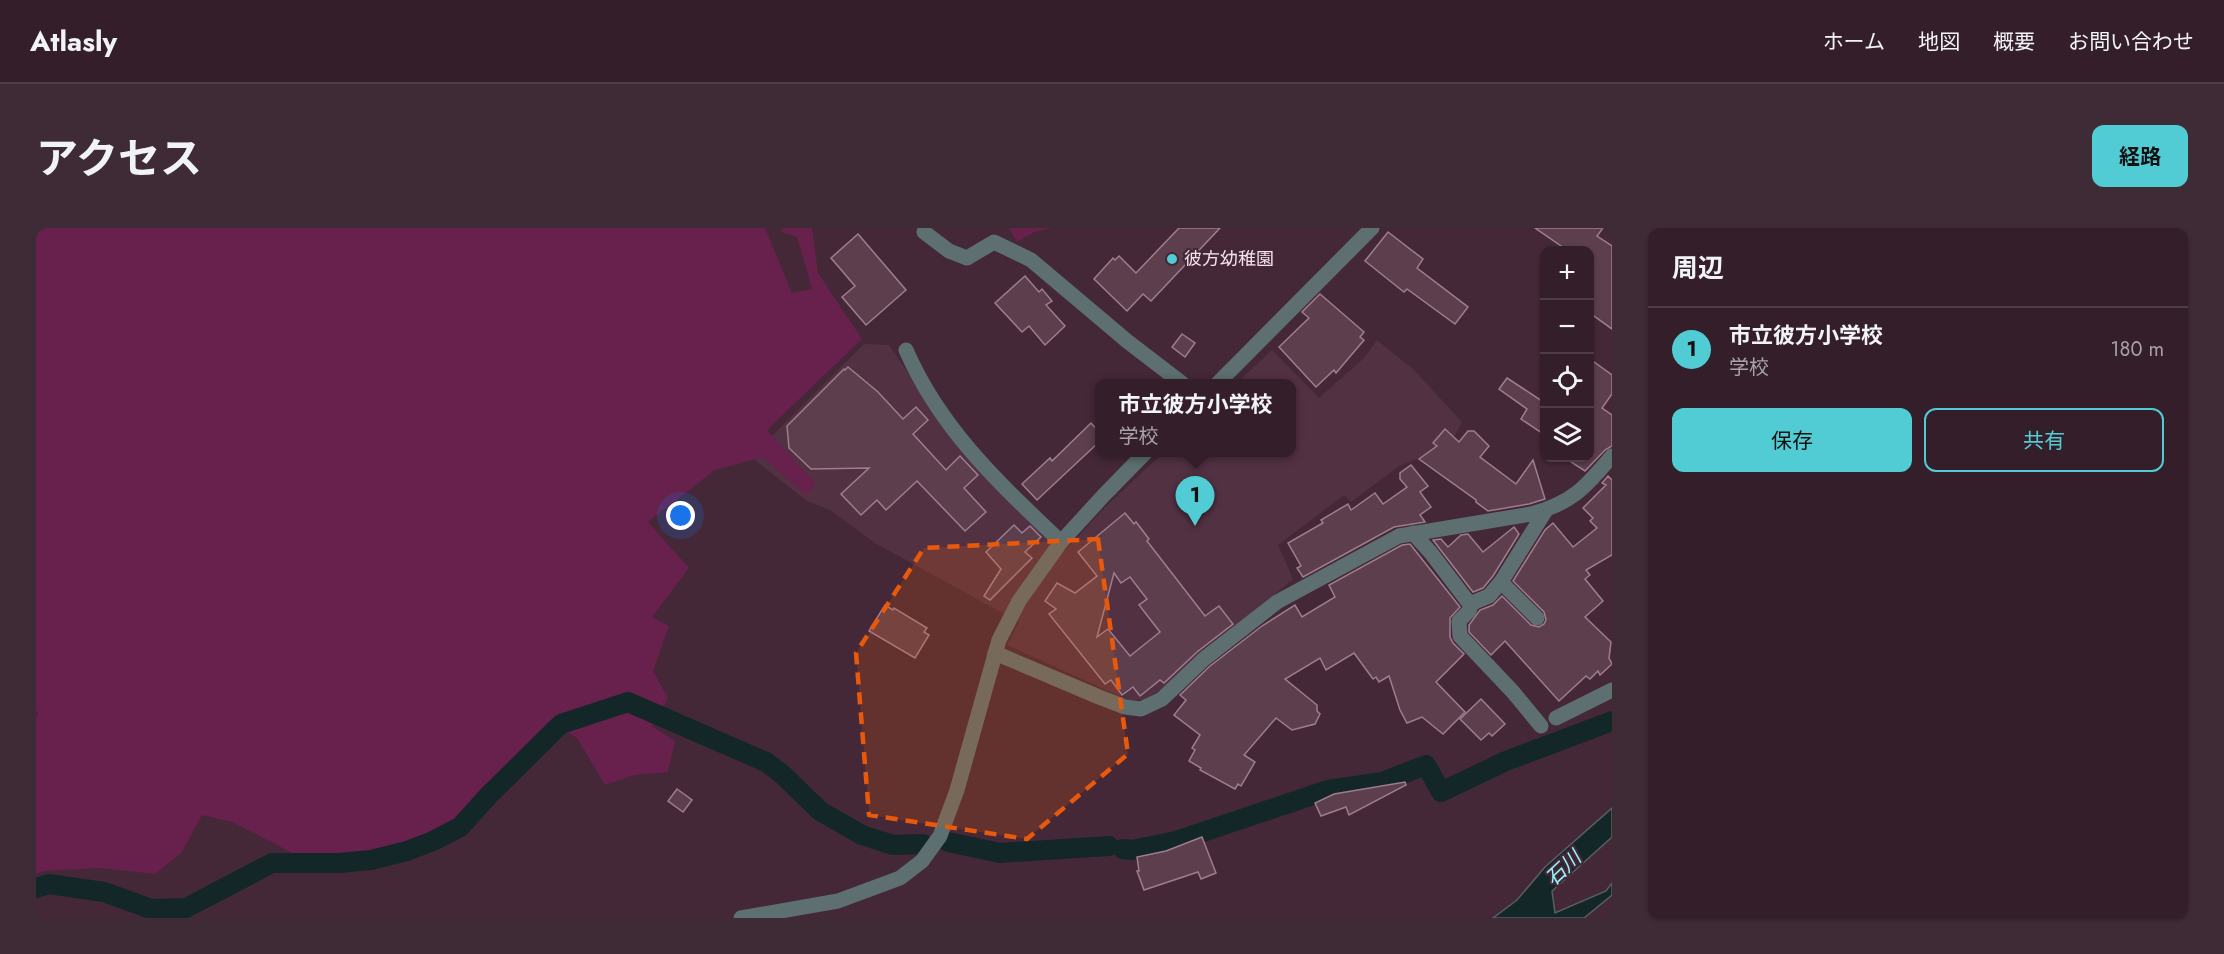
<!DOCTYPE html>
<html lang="ja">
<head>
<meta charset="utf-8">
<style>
  body { margin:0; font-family:Jost,"Noto Sans JP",sans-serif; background:#3e2b36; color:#f1f3f6 }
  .controls { position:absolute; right:18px; top:18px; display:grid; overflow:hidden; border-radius:12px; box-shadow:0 2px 4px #0004 }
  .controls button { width:54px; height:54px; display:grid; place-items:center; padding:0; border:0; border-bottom:2px solid #4e3c47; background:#331e2a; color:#f1f3f6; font:30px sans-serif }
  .you { position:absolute; left:645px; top:288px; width:21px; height:21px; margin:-15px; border:4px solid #fff; border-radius:50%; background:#1a73e8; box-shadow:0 0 0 9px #1a73e833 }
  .badge { display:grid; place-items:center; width:39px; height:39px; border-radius:50%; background:#51ccd4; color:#111; font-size:20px; font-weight:700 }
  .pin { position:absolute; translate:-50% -50px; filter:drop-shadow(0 2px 3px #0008) }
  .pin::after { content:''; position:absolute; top:32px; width:21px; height:18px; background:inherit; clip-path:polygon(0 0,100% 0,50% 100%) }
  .popup { position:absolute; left:1059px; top:151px; width:201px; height:78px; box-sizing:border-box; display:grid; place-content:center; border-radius:12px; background:#331e2a; filter:drop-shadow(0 2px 4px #0005); font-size:20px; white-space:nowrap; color:#a9a2a8 }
  .popup b { font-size:22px; color:#f1f3f6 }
  .popup::after { content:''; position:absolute; left:50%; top:100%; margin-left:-12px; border:12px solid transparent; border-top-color:#331e2a }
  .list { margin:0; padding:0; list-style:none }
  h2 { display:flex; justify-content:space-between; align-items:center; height:78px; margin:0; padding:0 24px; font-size:26px }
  h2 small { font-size:20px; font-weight:400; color:#a9a2a8 }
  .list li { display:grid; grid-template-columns:39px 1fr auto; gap:18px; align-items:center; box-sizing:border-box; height:84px; padding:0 24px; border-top:2px solid #4e3c47 }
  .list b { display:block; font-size:22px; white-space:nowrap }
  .list p { margin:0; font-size:20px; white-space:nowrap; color:#a9a2a8 }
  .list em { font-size:20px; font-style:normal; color:#a9a2a8 }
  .actions { display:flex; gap:12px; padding:18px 24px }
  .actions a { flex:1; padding:14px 0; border:2px solid #51ccd4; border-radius:12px; text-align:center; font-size:21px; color:#51ccd4 }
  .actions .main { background:#51ccd4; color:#111 }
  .icon { flex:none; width:33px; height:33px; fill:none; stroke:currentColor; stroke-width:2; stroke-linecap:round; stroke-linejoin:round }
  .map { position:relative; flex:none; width:1576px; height:690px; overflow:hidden; border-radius:12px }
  header { display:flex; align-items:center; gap:36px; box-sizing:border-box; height:84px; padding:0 30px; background:#331e2a; border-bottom:2px solid #4e3c47 }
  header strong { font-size:28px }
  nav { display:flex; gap:33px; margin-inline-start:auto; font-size:21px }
  .intro { display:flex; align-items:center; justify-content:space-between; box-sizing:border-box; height:144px; padding:0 36px }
  h1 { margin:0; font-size:42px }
  .button { padding:15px 27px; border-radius:12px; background:#51ccd4; color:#111; font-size:21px; font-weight:700 }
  main { display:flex; gap:36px; padding:0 36px }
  aside { flex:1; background:#331e2a; border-radius:12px; box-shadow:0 2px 4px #0004 }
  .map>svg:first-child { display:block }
</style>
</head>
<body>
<header>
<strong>Atlasly</strong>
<nav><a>ホーム</a><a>地図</a><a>概要</a><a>お問い合わせ</a></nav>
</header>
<div class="intro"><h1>アクセス</h1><a class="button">経路</a></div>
<main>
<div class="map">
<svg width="1576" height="690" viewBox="0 0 1576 690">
  <rect width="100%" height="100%" fill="#442838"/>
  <path fill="#523143" d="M 1341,112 L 1378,142 L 1426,194 L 1416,213 L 1384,230 L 1363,238 L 1315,274 L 1308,267 L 1242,317 L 1257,351 L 1128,460 L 1107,472 L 1092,472 L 971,417 L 983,394 L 839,315 L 794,282 L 771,273 L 715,229 L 828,116 L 853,117 L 881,158 L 969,270 L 1029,323 L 1069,279 L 1127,225 L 1255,224 L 1255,156 L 1201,155 L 1236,122 L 1283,170 L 1328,130 Z"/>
  <g fill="#68204c">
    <path d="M 0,0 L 729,0 L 756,65 L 776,61 L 761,9 L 745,4 L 747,0 L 776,0 L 782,45 L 826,111 L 731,202 L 780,256 L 770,267 L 727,229 L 679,242 L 612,294 L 653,340 L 616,389 L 633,398 L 617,443 L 632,470 L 616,498 L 639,513 L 632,544 L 598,547 L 569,557 L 541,510 L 513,494 L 418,594 L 365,619 L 324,628 L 268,631 L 196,594 L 166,587 L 146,624 L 119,646 L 63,640 L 7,643 L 0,646 L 0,491 L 2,484 L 0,483 Z"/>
    <path d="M 973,0 L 1017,0 L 998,4 L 981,14 Z"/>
  </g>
  <path fill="#142728" stroke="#585f63" stroke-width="1.5" d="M 1576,580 L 1576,609 L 1516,663 L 1519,685 L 1570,663 L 1576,655 L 1576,667 L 1548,690 L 1457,690 L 1481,672 L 1509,639 Z"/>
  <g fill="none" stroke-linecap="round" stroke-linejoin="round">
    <g stroke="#142728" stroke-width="20">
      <path d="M 912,614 L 964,625 L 1073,618"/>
      <path d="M 1087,621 L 1096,622 L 1140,613 L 1292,562 L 1346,554 L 1390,537 L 1405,564 L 1470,533 L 1576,493"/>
      <path d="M 0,660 L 13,656 L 68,664 L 115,681 L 150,680 L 236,635 L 303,635 L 335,632 L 371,623 L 397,613 L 424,599 L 453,567 L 525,496 L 592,474 L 730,534 L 746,546 L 784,583 L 826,607 L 857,617 L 887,616"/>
    </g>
  </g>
  <g fill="#5c3e4d" stroke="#9f7d8f" stroke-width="1.5" fill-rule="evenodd">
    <path d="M 1143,0 L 1184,0 L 1115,73 L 1107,66 L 1091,83 L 1058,51 L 1077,30 L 1079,32 L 1083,28 L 1100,45 Z"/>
    <path d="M 1499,0 L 1567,0 L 1561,8 L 1576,18 L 1576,101 L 1554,85 L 1554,22 L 1531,22 Z"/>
    <path d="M 1352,4 L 1387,31 L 1381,40 L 1432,79 L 1419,96 L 1371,61 L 1368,64 L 1329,33 Z"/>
    <path d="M 822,6 L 870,62 L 830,97 L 806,69 L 819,58 L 795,30 Z"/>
    <path d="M 989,48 L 1003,64 L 1006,61 L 1016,73 L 1010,77 L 1029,98 L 1009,117 L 993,98 L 986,104 L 959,75 Z"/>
    <path d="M 1284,66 L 1328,104 L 1324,109 L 1328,112 L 1300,145 L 1298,142 L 1280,159 L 1243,119 L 1273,90 L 1266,84 Z"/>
    <path d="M 1146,106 L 1159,115 L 1149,129 L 1136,119 Z"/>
    <path d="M 1554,131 L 1576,147 L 1576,166 L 1566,180 L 1576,187 L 1576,218 L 1569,222 L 1549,243 L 1529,230 L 1554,230 Z"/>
    <path d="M 812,139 L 842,164 L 867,191 L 880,179 L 892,192 L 877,206 L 910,242 L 924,228 L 942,247 L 928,260 L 950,284 L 929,303 L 881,253 L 850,282 L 841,272 L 825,287 L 805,266 L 833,240 L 775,241 L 753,220 L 751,198 L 808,141 L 809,142 Z"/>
    <path d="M 1471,150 L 1509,175 L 1509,207 L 1485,191 L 1491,181 L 1463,161 Z"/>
    <path d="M 1055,195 L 1063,204 L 1063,214 L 1001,272 L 986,256 L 1014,230 L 1016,233 Z"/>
    <path d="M 1409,201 L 1423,214 L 1432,203 L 1438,203 L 1453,218 L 1444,229 L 1480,256 L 1497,232 L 1509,271 L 1493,276 L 1452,283 L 1440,274 L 1440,272 L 1383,231 L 1401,218 L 1397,215 Z"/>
    <path d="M 1375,237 L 1392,258 L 1384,264 L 1395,279 L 1384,287 L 1389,294 L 1358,299 L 1267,349 L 1261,340 L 1265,338 L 1252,315 L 1287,295 L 1285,292 L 1312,276 L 1315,282 L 1339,265 L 1347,276 L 1371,259 L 1364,251 L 1364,245 Z"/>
    <path d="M 1572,248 L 1576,252 L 1576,327 L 1550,342 L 1554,347 L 1549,351 L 1567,373 L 1549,389 L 1575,414 L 1573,430 L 1576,436 L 1564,447 L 1562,443 L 1554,451 L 1550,448 L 1523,473 L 1469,413 L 1455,427 L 1433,404 L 1433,397 L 1444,382 L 1457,377 L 1466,368 L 1495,397 L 1503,399 L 1508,396 L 1510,392 L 1508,384 L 1477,353 L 1509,302 L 1517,295 L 1537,319 L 1561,300 L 1554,293 L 1557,290 L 1547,280 L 1570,257 L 1566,255 Z"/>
    <path d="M 1089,285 L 1098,296 L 1100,294 L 1113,311 L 1111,313 L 1169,388 L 1183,378 L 1197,396 L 1161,424 L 1128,455 L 1124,452 L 1104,468 L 1097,459 L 1086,467 L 1075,452 L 1069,456 L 1013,386 L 1020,381 L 1009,373 L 1021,355 L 1039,365 L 1061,348 L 1042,324 ZM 1078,345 L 1085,355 L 1094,349 L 1111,371 L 1103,377 L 1124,404 L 1094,428 L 1072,401 L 1061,409 Z"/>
    <path d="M 978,297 L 986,305 L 994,298 L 1005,309 L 989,324 L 996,330 L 954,372 L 948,368 L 965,341 L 950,324 Z"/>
    <path d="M 1478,299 L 1483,306 L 1457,348 L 1447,360 L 1437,364 L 1397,312 L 1405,311 L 1412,319 L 1425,307 L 1432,306 L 1447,324 Z"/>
    <path d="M 1374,316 L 1424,379 L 1414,390 L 1414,409 L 1417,415 L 1428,426 L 1400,454 L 1429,484 L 1407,506 L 1386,489 L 1371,495 L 1364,482 L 1353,448 L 1343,454 L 1340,449 L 1337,451 L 1318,425 L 1290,442 L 1284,430 L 1249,451 L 1281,477 L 1281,483 L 1284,486 L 1279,496 L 1256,502 L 1240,490 L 1208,527 L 1219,534 L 1205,558 L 1202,556 L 1199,561 L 1164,542 L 1165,540 L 1153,533 L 1159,522 L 1156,520 L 1164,507 L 1138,487 L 1150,472 L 1144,467 L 1174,438 L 1226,398 L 1259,377 L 1266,389 L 1299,369 L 1293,357 L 1366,317 Z"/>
    <path d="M 849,377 L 857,382 L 858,380 L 891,400 L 888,404 L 893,407 L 879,430 L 833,403 Z"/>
    <path d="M 1445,471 L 1469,496 L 1456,508 L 1453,505 L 1445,512 L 1424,491 Z"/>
    <path d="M 1369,554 L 1370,557 L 1313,587 L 1310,579 L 1285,588 L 1279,575 L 1298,566 Z"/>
    <path d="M 641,561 L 656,572 L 647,584 L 632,573 Z"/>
    <path d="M 1166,609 L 1180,645 L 1165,651 L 1162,644 L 1108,662 L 1101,643 L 1103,643 L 1101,629 L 1130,623 Z"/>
  </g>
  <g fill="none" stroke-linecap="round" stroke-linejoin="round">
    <g stroke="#5d6f70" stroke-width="15">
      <path d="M 888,4 L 913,23 L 931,30 L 958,14 L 995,32 L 1091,113 L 1147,156"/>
      <path d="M 870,122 C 905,202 963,255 1025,314"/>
      <path d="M 1181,156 L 1336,0"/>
      <path d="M 1377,305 L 1395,325 L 1433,375 L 1436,375"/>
      <path d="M 1465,354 L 1501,390"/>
      <path d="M 1436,375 L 1433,383 L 1423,393 L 1424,408 L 1477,464 L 1505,498"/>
      <path d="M 1436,375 L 1453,368 L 1465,354 L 1510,282"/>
      <path d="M 959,425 L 1063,469 L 1089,479 L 1105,481 L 1126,471 L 1168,431 L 1241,374 L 1363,308 L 1495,286 C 1536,275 1549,260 1576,228"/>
      <path d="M 1520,490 L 1576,462"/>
      <path d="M 705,690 L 802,673 L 864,650 L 886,633 L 904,608 L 921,562 L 963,412 L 983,373 L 1025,314 L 1067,268 L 1110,224"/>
    </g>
  </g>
  <path fill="#e8590c" fill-opacity="0.2" stroke="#e8590c" stroke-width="4.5" stroke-dasharray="12 8" stroke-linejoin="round" d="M 1062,311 L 1092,526 L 991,611 L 833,587 L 820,425 L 888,320 Z"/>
  <circle fill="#51ccd4" stroke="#442838" stroke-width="2" cx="1136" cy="31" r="6"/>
  <g text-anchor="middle" stroke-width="4.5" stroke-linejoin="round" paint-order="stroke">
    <g font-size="18" fill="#f5e2ec" stroke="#442838" text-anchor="start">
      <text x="1148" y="37">彼方幼稚園</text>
    </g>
    <g font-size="20" font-style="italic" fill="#95f6fd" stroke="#442838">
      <text transform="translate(1527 640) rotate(-43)" y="7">石川</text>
    </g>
  </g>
</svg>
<div class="controls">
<button>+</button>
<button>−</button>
<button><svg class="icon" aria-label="locate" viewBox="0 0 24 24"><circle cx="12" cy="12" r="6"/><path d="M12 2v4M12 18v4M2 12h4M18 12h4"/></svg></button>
<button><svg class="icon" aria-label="layers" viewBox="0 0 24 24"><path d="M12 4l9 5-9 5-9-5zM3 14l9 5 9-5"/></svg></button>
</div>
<div class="you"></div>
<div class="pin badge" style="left:1159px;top:298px">1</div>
<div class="popup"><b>市立彼方小学校</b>学校</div>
</div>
<aside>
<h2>周辺<small></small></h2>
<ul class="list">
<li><span class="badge">1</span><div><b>市立彼方小学校</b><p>学校</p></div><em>180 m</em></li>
</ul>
<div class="actions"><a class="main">保存</a><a>共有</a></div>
</aside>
</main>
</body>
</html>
